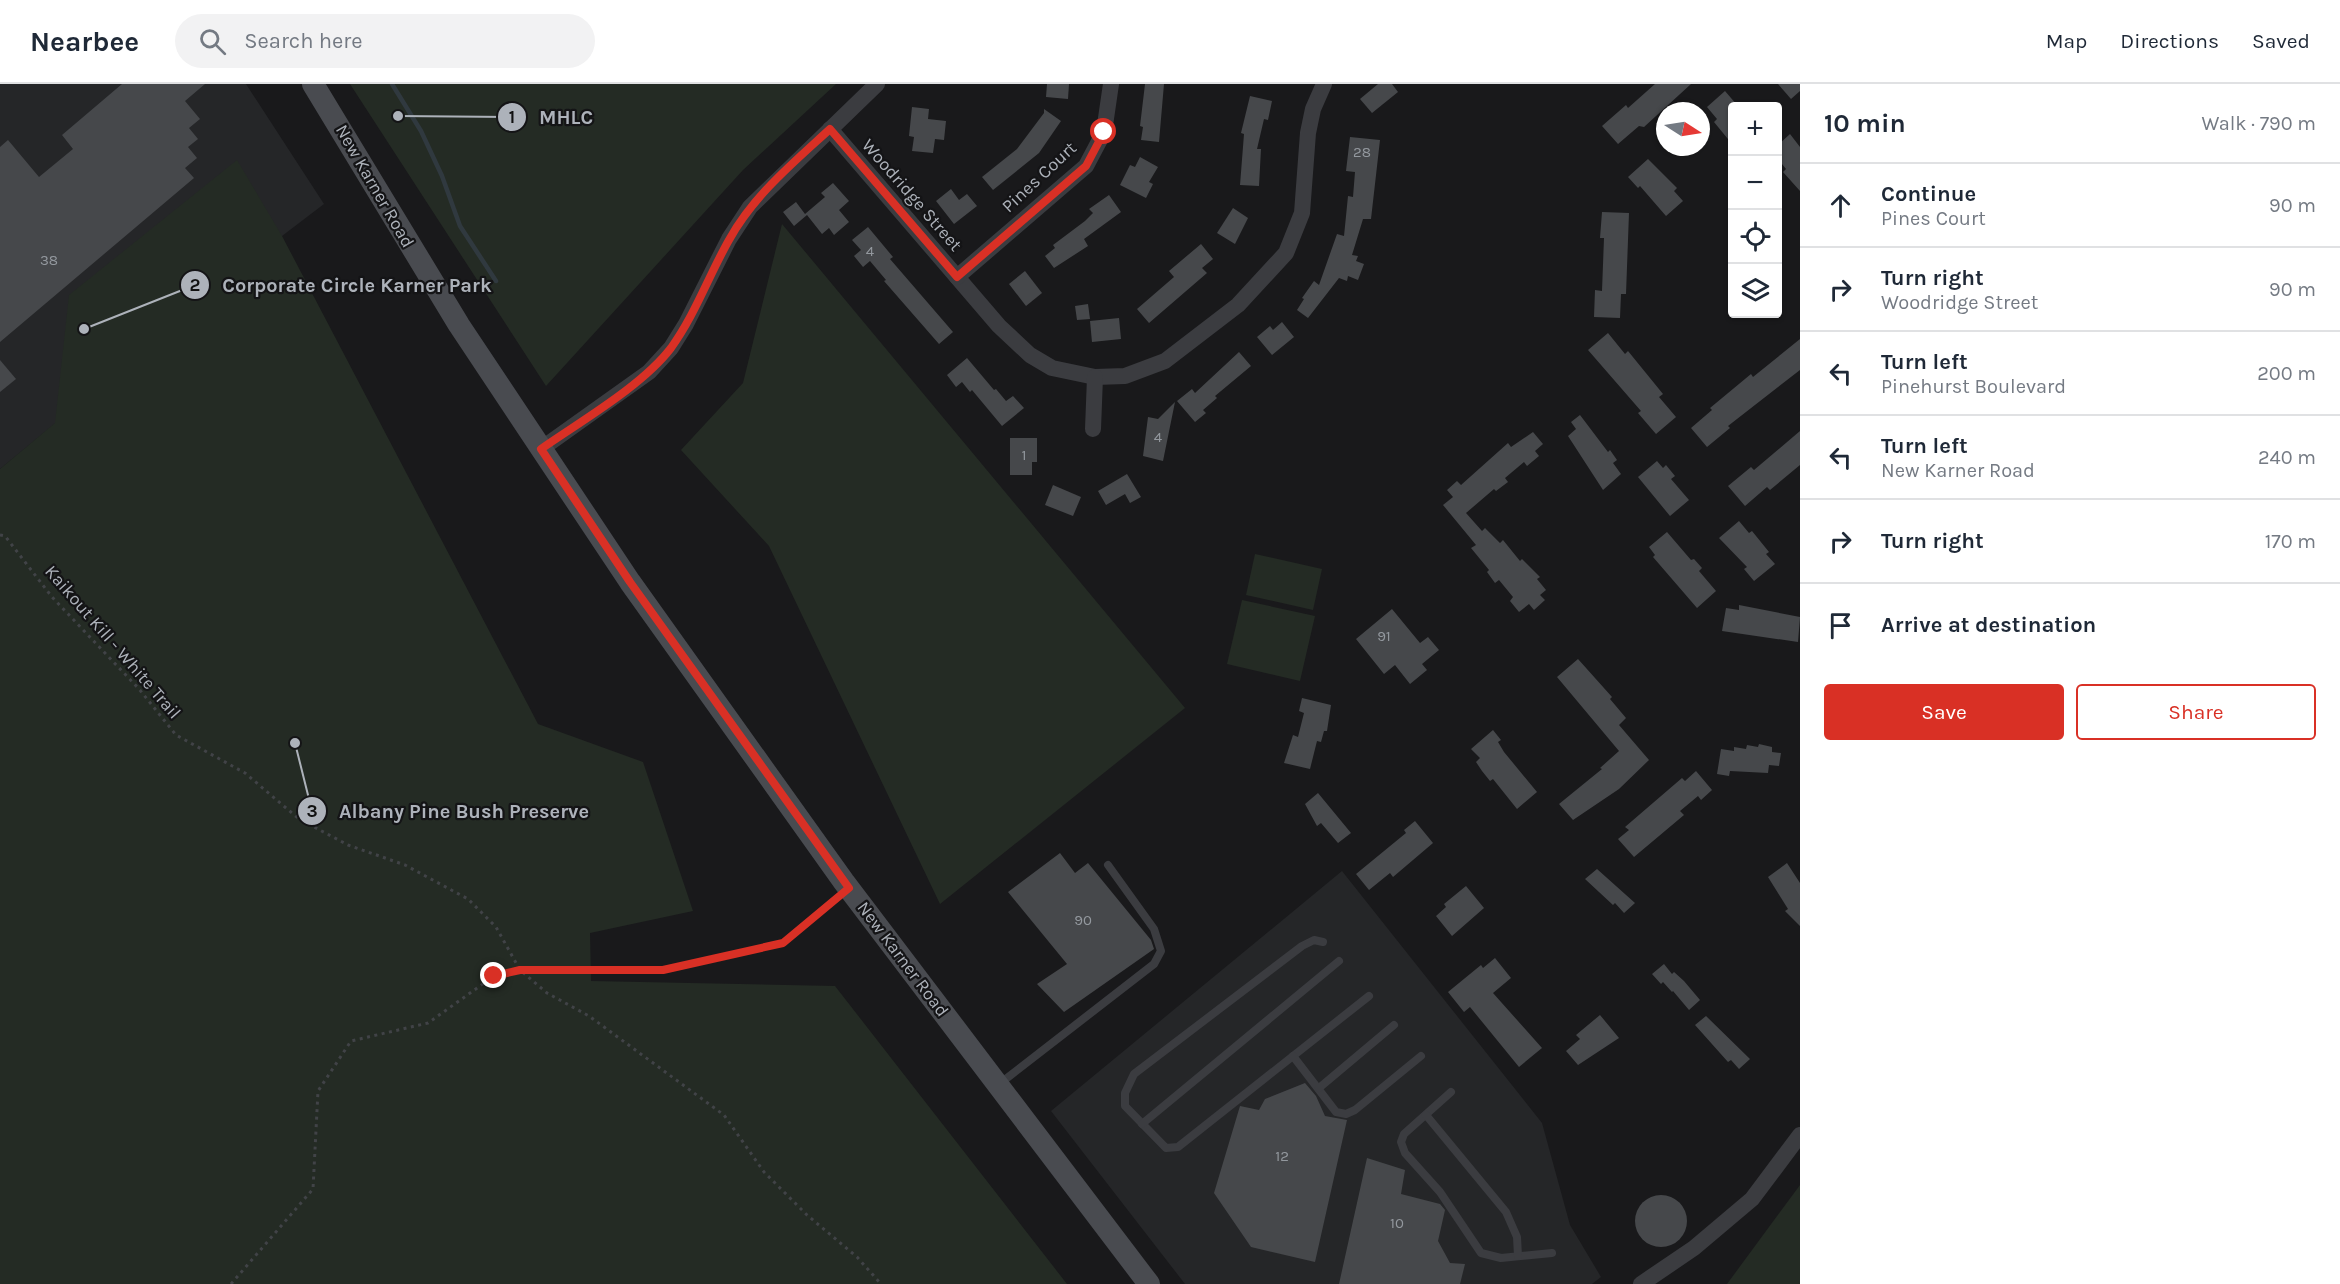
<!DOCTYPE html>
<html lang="en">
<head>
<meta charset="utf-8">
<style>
  body { margin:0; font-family:Karla,sans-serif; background:#f2f2f3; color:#1f2937 }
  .controls { position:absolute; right:18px; top:18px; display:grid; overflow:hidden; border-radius:6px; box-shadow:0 2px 4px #0004 }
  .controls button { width:54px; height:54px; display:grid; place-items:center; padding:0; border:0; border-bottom:2px solid #e0e1e3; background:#fff; color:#1f2937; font:30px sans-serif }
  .compass { position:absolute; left:1656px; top:18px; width:54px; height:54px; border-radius:50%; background:#fff; box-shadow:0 2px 4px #0004; rotate:102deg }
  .stop { position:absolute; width:18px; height:18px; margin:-14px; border:4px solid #d93025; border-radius:50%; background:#fff }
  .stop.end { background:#d93025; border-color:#fff; box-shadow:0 2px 6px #0008 }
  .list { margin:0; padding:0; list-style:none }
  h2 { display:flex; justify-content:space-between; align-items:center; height:78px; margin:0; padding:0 24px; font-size:26px }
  h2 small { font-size:20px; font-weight:400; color:#747a83 }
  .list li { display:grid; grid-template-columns:39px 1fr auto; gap:18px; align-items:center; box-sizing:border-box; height:84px; padding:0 24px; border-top:2px solid #e0e1e3 }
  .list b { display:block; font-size:22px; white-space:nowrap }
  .list p { margin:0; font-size:20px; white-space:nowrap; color:#747a83 }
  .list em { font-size:20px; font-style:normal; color:#747a83 }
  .actions { display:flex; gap:12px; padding:18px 24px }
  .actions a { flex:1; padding:14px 0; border:2px solid #d93025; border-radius:6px; text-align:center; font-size:21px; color:#d93025 }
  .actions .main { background:#d93025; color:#fff }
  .icon { flex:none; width:33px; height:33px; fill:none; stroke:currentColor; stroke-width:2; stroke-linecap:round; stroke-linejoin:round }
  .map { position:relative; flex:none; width:1800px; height:1200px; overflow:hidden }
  header { display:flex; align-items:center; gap:36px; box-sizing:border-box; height:84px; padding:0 30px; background:#fff; border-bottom:2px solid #e0e1e3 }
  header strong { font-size:28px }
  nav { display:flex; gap:33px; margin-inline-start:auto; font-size:21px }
  .search { width:420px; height:54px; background:#f2f2f3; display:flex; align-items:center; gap:15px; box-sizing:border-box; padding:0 21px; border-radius:33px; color:#747a83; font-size:22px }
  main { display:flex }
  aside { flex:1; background:#fff }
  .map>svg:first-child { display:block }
</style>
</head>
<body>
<header>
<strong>Nearbee</strong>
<div class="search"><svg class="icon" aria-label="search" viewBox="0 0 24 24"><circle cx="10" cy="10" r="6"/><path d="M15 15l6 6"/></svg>Search here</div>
<nav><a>Map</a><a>Directions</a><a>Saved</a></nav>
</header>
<main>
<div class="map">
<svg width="1800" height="1200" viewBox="0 0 1800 1200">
  <rect width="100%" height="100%" fill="#19191b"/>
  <g fill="#252628">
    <path d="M 0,0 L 246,0 L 324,120 L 282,152 L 0,385 Z"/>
    <path d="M 1342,787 L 1542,1039 L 1570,1141 L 1601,1193 L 1592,1200 L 1185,1200 L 1051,1027 Z"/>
  </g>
  <g fill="#242b24">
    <path d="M 350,0 L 836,0 L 743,86 L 546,302 Z"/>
    <path d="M 237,76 L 282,152 L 538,640 L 643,678 L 693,827 L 590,849 L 591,897 L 835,902 L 1067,1200 L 0,1200 L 0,385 L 55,339 L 69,211 Z"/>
    <path d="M 782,140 L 1185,624 L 940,820 L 769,462 L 681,366 L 743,299 Z"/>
    <path d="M 1255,470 L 1322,485 L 1313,526 L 1246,511 Z"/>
    <path d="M 1242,516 L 1315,532 L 1300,597 L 1227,580 Z"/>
    <path d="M 1800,1101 L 1800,1200 L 1727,1200 Z"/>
  </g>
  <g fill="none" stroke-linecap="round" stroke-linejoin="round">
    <path stroke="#30393f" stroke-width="4.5" d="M 392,0 L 421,47 L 442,92 L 460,142 L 496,197"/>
  </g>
  <g fill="#46484b">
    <path d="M 122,0 L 205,0 L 185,17 L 200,35 L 189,44 L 198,55 L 188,63 L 197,74 L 185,84 L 194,94 L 0,258 L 0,63 L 8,56 L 39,93 L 73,65 L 62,51 Z"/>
    <path d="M 1047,0 L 1069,0 L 1068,15 L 1046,13 Z"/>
    <path d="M 1145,0 L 1164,0 L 1159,58 L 1141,56 L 1143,43 L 1140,42 Z"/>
    <path d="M 1378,0 L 1392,0 L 1398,8 L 1372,29 L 1360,15 Z"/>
    <path d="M 1655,0 L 1691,0 L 1644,43 L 1639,42 L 1618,60 L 1602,42 L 1626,21 L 1628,24 Z"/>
    <path d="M 1778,0 L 1800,0 L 1800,7 L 1791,15 Z"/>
    <path d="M 1725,7 L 1737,21 L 1732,22 L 1732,60 L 1714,38 L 1717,35 L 1707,23 Z"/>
    <path d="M 1250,12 L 1272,17 L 1268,36 L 1264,35 L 1257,65 L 1261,65 L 1259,102 L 1240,101 L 1244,50 L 1241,49 Z"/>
    <path d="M 912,23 L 929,25 L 928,35 L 946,37 L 944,56 L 935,55 L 933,69 L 912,67 L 914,53 L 909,52 Z"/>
    <path d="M 1044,25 L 1061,37 L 1039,69 L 993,106 L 982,93 L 1017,65 L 1044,29 Z"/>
    <path d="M 1790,50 L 1800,63 L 1800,107 L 1783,88 L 1786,85 L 1778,75 L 1778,61 Z"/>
    <path d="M 1350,53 L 1380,56 L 1371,135 L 1363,135 L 1352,171 L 1358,172 L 1356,177 L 1364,180 L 1358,196 L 1348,192 L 1347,197 L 1339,194 L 1308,234 L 1297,226 L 1304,215 L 1302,214 L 1314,197 L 1319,201 L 1337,150 L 1344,152 L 1348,112 L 1353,113 L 1355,88 L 1346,87 Z"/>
    <path d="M 1140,73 L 1158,83 L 1149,98 L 1153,100 L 1146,114 L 1120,101 L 1130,81 L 1135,83 Z"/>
    <path d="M 1648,75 L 1677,104 L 1674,107 L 1683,117 L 1666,132 L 1640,102 L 1638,104 L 1628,93 Z"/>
    <path d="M 833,99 L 849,117 L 839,126 L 849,138 L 834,151 L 829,144 L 822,150 L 807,131 L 794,142 L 783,128 L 796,118 L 805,130 L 825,113 L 821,109 Z"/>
    <path d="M 951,105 L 959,116 L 967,110 L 977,122 L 954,140 L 936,117 Z"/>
    <path d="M 1109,111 L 1121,128 L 1084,155 L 1088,162 L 1054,184 L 1045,172 L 1055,164 L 1053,161 L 1085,137 L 1093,129 L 1089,125 Z"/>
    <path d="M 1233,124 L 1248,134 L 1235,160 L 1217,149 Z"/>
    <path d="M 1602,128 L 1629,129 L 1626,210 L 1621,210 L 1620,234 L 1594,233 L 1595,206 L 1602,207 L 1604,154 L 1600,154 Z"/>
    <path d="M 868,143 L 893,173 L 890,175 L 953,248 L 939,260 L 884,197 L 886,196 L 870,177 L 863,183 L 854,172 L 861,166 L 852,156 Z"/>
    <path d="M 1201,160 L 1213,175 L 1202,184 L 1207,189 L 1149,239 L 1137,225 L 1174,193 L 1169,187 Z"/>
    <path d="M 1025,187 L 1042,209 L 1026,222 L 1009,200 Z"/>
    <path d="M 1088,220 L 1090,235 L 1077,236 L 1075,222 Z"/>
    <path d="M 1119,234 L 1121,255 L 1092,258 L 1090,237 Z"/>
    <path d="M 1282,238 L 1294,253 L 1272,271 L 1257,253 L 1270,242 L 1273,246 Z"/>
    <path d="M 1608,249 L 1625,270 L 1628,267 L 1663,310 L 1659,313 L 1676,333 L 1656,350 L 1638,329 L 1641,327 L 1588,266 Z"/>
    <path d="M 1800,255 L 1800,286 L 1728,342 L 1730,344 L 1707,363 L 1691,344 L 1712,326 L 1710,324 L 1751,290 L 1753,293 Z"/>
    <path d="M 1239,268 L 1251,282 L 1215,312 L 1217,314 L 1203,326 L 1206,329 L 1195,338 L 1177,317 L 1192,305 L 1195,309 Z"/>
    <path d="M 967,274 L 994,306 L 996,305 L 1006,317 L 1013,312 L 1024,324 L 1002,342 L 972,306 L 970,308 L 962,298 L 956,303 L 947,291 Z"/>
    <path d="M 0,276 L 16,295 L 0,308 Z"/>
    <path d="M 1175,318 L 1163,377 L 1143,372 L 1148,333 L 1158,335 Z"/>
    <path d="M 1580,331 L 1608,368 L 1610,366 L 1617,376 L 1613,379 L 1621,390 L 1603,406 L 1568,352 L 1576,345 L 1571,338 Z"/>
    <path d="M 1800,347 L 1800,381 L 1770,406 L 1767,403 L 1745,422 L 1728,402 L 1751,383 L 1754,386 Z"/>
    <path d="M 1533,348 L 1543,360 L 1535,367 L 1539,372 L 1527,382 L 1524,378 L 1505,394 L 1508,398 L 1496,407 L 1494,405 L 1466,429 L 1482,447 L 1485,444 L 1500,459 L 1503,456 L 1520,477 L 1522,475 L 1540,493 L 1537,495 L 1546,506 L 1540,511 L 1545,516 L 1534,526 L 1529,520 L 1519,528 L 1510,517 L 1513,513 L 1499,496 L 1495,499 L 1487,488 L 1489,486 L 1471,464 L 1476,461 L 1443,421 L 1453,413 L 1447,406 L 1457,397 L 1461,401 L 1508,359 L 1511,363 Z"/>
    <path d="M 1010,354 L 1037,354 L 1037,378 L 1032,378 L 1032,391 L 1010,391 Z"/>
    <path d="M 1657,377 L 1663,384 L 1666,381 L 1675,392 L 1671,395 L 1689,416 L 1670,432 L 1638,393 Z"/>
    <path d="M 1127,390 L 1141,413 L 1130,419 L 1125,410 L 1106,421 L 1098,407 Z"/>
    <path d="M 1053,401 L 1081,413 L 1073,432 L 1045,421 Z"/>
    <path d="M 1739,437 L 1749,449 L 1752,447 L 1769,468 L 1766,470 L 1775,480 L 1754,497 L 1744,485 L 1747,483 L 1719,454 Z"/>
    <path d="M 1667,448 L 1691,476 L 1694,475 L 1702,484 L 1699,487 L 1716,507 L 1697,524 L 1653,473 L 1655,471 L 1649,463 Z"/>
    <path d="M 1739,521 L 1800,533 L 1798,558 L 1722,547 L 1726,524 L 1739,526 Z"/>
    <path d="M 1392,525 L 1420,559 L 1428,553 L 1439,566 L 1422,580 L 1427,586 L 1410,600 L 1395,581 L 1384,590 L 1356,555 Z"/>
    <path d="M 1578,575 L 1612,613 L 1610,615 L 1626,634 L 1619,641 L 1649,676 L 1619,705 L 1573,736 L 1559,720 L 1602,685 L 1600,684 L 1619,667 L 1557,593 Z"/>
    <path d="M 1302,614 L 1331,621 L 1327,647 L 1324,647 L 1321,658 L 1317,657 L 1310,685 L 1284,679 L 1293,651 L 1298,653 L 1304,629 L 1299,627 Z"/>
    <path d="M 1493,646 L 1501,656 L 1498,658 L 1504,668 L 1537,708 L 1517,725 L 1493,695 L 1490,697 L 1482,687 L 1476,678 L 1480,674 L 1471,665 Z"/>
    <path d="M 1759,660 L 1772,663 L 1772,668 L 1781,669 L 1779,682 L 1769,681 L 1768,689 L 1730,687 L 1729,692 L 1717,690 L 1721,665 L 1734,667 L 1734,663 L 1746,665 L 1747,661 L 1758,663 Z"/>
    <path d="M 1696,687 L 1712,706 L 1701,716 L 1698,712 L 1680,727 L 1684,731 L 1634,773 L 1618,755 L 1629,746 L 1625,743 L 1682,694 L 1685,697 Z"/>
    <path d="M 1318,709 L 1351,749 L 1338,759 L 1321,739 L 1317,742 L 1305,720 Z"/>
    <path d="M 1415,737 L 1433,759 L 1393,793 L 1390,789 L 1369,806 L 1356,790 L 1406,749 L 1404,746 Z"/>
    <path d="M 1060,769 L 1075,789 L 1088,779 L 1151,856 L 1154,865 L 1064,928 L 1037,900 L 1067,880 L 1008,808 Z"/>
    <path d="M 1787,779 L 1800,799 L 1800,842 L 1785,827 L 1788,825 L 1768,793 Z"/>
    <path d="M 1597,785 L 1635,819 L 1624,829 L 1615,819 L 1613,821 L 1585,795 Z"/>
    <path d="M 1466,802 L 1484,824 L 1452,852 L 1436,832 L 1446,823 L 1444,820 Z"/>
    <path d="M 1495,874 L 1511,894 L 1493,909 L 1542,964 L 1519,983 L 1470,923 L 1464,928 L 1448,908 L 1481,881 L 1483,884 Z"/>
    <path d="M 1664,880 L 1672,890 L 1674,888 L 1684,897 L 1700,916 L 1689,926 L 1673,907 L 1672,908 L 1663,898 L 1661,900 L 1652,890 Z"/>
    <path d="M 1600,931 L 1619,954 L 1578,981 L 1566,967 L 1580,955 L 1576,951 Z"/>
    <path d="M 1706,932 L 1750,975 L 1739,985 L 1731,976 L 1728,978 L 1695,941 Z"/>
    <path d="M 1305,999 L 1316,1012 L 1325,1032 L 1347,1036 L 1315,1178 L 1251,1163 L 1214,1109 L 1240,1022 L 1259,1026 L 1265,1015 Z"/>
    <path d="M 1367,1074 L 1405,1086 L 1401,1110 L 1440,1120 L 1445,1126 L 1438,1157 L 1450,1179 L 1465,1180 L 1460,1200 L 1339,1200 Z"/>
    <circle cx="1661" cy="1137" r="26"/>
  </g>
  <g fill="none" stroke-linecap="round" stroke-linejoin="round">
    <g stroke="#414347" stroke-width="3" stroke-dasharray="3 4.5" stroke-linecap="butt">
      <path d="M 0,451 L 5,452 L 52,513 L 139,605 L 176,651 L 245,689 L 299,735 L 348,761 L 405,781 L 468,815 L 496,843 L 520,886 L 547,909 L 589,932 L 724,1031 L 764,1088 L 807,1131 L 857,1173 L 881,1200"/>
      <path d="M 231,1200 L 313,1105 L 318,1007 L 351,957 L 428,939 L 494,892 L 520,886 L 663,886 L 783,859 L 836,815"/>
    </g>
    <g stroke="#3b3c40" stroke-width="8">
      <path d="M 1323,858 L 1314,856 L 1302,862 L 1134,990 L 1125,1009 L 1125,1022 L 1166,1064 L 1178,1063 L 1369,912"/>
      <path d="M 1293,972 L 1336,1028 L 1346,1030 L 1355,1026 L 1421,972"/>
      <path d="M 998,1001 L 1154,880 L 1161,867 L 1154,845 L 1108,781"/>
      <path d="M 1319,1004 L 1394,941"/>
      <path d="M 1451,1008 L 1404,1050 L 1401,1058 L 1405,1069 L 1440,1108 L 1481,1169 L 1501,1174 L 1552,1169"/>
      <path d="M 1426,1031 L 1506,1128 L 1517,1153 L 1518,1172"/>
      <path d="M 1142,1040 L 1339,877"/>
    </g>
    <g stroke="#3b3c40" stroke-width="16">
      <path d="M 830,45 L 999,242 L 1030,271 L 1052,284 L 1095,293 L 1125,292 L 1165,277 L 1238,221 L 1286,169 L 1302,129 L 1308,49 L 1313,25 L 1324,0"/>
      <path d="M 957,193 L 1086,82 L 1104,48 L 1111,0"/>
      <path d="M 1093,345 L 1095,293"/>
      <path d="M 541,365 L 649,288 L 671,264 L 686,240 L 729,155 L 750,123 L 877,0"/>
      <path d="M 1641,1200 L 1694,1164 L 1752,1115 L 1800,1051"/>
    </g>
    <path stroke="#494b50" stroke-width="22" d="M 313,0 L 459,241 L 630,498 L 844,798 L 1149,1200"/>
  </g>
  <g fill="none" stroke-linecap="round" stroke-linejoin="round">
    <path stroke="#d93025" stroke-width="8" d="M 494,892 L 520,886 L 663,886 L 783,859 L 849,804 L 630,498 L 541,365 C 581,337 642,302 671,264 C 695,231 709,191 729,156 C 754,111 793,79 830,45 L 957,193 L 1086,82 L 1104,48"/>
  </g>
  <g text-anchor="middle" stroke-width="4.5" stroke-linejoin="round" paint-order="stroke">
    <g font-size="15" fill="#93989e">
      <text x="1362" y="73">28</text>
      <text x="870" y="172">4</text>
      <text x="49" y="181">38</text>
      <text x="1158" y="358">4</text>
      <text x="1024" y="376">1</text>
      <text x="1384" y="557">91</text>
      <text x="1083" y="841">90</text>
      <text x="1282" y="1077">12</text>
      <text x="1397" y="1144">10</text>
    </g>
    <g font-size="18" fill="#adb2ba" stroke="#141416">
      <text transform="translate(1039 93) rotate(-43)" y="6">Pines Court</text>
      <text transform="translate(375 102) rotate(60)" y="6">New Karner Road</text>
      <text transform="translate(912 111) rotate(49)" y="6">Woodridge Street</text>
      <text transform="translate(113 558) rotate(49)" y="6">Kaikout Kill - White Trail</text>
      <text transform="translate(903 875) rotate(53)" y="6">New Karner Road</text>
    </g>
  </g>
  <path fill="none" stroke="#adb2ba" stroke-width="2" d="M398 32L512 33M84 245L195 201M295 659L312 727"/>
  <g fill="#adb2ba" stroke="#141416" stroke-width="2">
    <circle cx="398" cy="32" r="6"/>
    <circle cx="84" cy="245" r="6"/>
    <circle cx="295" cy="659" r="6"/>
    <circle cx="512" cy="33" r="15"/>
    <circle cx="195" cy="201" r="15"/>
    <circle cx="312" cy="727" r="15"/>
  </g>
  <g font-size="18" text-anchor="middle" font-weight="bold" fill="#111">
    <text x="512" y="39">1</text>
    <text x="195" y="207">2</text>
    <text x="312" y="733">3</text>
  </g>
  <g font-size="20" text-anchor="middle" font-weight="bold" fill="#adb2ba" stroke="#141416" stroke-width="4.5" stroke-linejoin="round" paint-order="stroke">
    <text x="566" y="40">MHLC</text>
    <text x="357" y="208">Corporate Circle Karner Park</text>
    <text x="464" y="734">Albany Pine Bush Preserve</text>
  </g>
</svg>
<div class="controls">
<button>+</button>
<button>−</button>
<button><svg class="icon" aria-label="locate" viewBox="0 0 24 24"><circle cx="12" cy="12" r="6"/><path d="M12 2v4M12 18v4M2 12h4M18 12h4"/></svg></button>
<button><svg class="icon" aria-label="layers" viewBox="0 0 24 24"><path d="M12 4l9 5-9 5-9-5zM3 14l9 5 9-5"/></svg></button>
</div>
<svg class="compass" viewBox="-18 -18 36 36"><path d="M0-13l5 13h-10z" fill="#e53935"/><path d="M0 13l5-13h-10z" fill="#747a83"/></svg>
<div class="stop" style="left:1104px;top:48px"></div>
<div class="stop end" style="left:494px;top:892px"></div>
</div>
<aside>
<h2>10 min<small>Walk · 790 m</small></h2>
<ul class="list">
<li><svg class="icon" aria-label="ahead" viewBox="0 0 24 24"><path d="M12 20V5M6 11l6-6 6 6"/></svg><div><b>Continue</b><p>Pines Court</p></div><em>90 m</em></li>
<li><svg class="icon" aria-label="right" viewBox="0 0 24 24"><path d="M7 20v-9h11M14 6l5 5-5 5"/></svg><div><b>Turn right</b><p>Woodridge Street</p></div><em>90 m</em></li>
<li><svg class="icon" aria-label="left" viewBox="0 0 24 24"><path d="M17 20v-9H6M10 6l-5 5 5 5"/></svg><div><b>Turn left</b><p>Pinehurst Boulevard</p></div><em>200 m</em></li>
<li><svg class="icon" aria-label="left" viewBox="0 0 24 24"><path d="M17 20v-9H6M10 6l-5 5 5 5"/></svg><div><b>Turn left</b><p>New Karner Road</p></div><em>240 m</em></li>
<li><svg class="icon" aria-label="right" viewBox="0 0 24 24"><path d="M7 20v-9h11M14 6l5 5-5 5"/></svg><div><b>Turn right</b></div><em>170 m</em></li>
<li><svg class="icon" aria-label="arrive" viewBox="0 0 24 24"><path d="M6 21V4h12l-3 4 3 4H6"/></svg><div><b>Arrive at destination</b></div></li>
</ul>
<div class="actions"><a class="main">Save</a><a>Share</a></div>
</aside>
</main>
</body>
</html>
